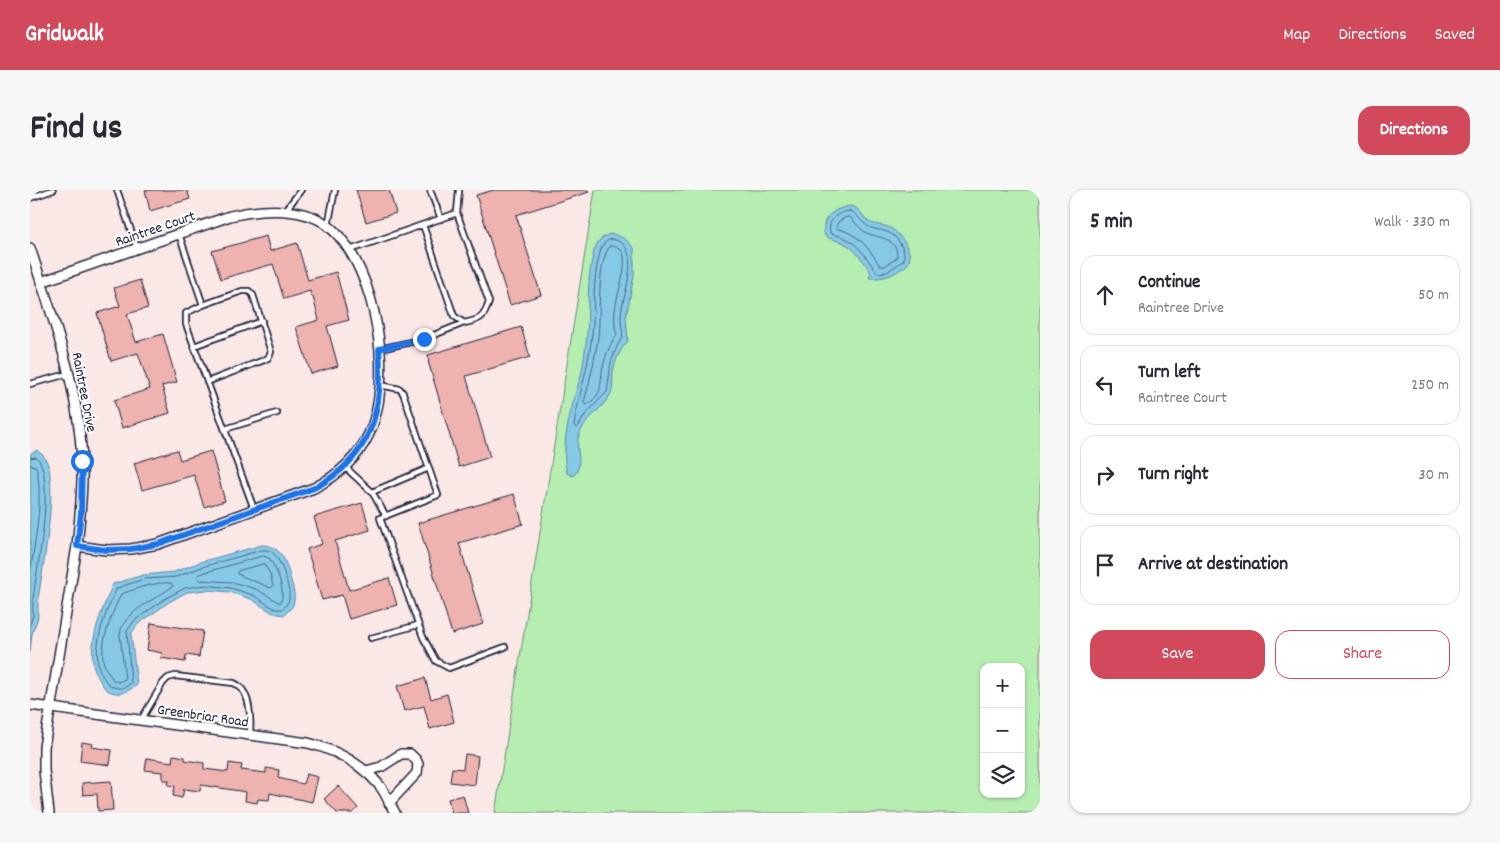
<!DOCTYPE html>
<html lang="en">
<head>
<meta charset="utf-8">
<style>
  body { margin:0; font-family:Dekko,sans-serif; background:#f7f7f7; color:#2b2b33 }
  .controls { position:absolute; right:15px; bottom:15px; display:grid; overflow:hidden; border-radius:10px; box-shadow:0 1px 4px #0004 }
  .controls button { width:45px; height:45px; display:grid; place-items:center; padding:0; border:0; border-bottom:1px solid #e1e1e2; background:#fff; color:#2b2b33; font:25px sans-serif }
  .stop { position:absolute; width:15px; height:15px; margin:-11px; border:4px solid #1a73e8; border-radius:50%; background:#fff }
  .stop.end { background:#1a73e8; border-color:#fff; box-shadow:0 1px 5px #0008 }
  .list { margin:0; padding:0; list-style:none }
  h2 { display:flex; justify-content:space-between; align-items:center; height:65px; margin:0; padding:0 20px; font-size:21px }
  h2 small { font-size:16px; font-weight:400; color:#7c7c81 }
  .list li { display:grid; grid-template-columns:32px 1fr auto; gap:15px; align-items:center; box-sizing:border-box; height:80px; margin:0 10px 10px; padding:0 10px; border:1px solid #e1e1e2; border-radius:15px }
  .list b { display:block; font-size:19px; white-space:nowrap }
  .list p { margin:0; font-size:16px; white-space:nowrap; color:#7c7c81 }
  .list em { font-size:16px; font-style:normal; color:#7c7c81 }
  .actions { display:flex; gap:10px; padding:15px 20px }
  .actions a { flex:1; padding:11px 0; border:1px solid #d1495b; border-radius:15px; text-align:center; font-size:18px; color:#d1495b }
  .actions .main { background:#d1495b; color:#fff }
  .icon { flex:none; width:28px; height:28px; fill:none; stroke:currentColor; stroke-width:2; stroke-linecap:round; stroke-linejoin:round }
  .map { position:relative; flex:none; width:1010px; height:623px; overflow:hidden; border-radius:15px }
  header { display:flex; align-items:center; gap:30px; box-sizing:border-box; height:70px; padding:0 25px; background:#d1495b; color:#fff }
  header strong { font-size:24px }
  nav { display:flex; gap:28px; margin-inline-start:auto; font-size:18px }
  .intro { display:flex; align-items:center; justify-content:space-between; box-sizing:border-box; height:120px; padding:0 30px }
  h1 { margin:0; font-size:35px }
  .button { padding:12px 22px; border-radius:15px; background:#d1495b; color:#fff; font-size:18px; font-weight:700 }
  main { display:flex; gap:30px; padding:0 30px }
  aside { flex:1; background:#fff; border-radius:15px; box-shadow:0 1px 4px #0004 }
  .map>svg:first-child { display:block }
</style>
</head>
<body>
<header>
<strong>Gridwalk</strong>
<nav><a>Map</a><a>Directions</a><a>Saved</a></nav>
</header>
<div class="intro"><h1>Find us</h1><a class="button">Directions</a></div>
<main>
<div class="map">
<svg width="1010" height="623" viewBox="0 0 1010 623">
  <rect width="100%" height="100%" fill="#fae8e7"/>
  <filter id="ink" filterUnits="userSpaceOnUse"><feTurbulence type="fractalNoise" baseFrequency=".02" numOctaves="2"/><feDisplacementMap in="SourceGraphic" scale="10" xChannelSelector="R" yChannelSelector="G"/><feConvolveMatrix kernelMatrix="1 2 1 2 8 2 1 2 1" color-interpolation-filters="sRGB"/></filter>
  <g filter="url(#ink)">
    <path fill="#b6eeb1" stroke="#6c8876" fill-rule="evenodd" d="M 565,0 L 1010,0 L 1010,623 L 465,623 ZM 954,477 L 991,477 L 991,604 L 954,604 Z"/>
    <g fill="#86c9e7" stroke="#5e86a2">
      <path d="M 821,16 C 830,18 832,26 838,31 C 845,36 853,34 860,38 C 869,42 885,63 878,73 C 877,76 874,77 872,78 C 862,86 852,89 839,88 L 841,83 C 835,72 825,59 814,53 C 808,50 801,50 795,46 C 789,27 805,18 821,16 Z"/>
      <path d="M 580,44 C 591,45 597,50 604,58 L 604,86 L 596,127 L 598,151 C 590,159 585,171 583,182 C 582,190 584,198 580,205 C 571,221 552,230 548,249 C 546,262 554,277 543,286 L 537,283 C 529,252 544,211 552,181 C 554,169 556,155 557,143 C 559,119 556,73 568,52 C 571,48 575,46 580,44 Z"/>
      <path d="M 7,260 C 9,263 14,265 15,268 C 30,291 12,381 8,410 L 8,427 L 2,444 L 0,462 L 0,264 Z"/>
      <path d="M 232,355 C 254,355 257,377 262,394 C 264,402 266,409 262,417 C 260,420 256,423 254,425 L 243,423 L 221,409 L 199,402 L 176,400 L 157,402 L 139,412 L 107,435 L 101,444 L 107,495 C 97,502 90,506 79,501 C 74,499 72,494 69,489 C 52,463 72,420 83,394 L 113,385 L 144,382 L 170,372 Z"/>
    </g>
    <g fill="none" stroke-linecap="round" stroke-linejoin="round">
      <g stroke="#4a6580" stroke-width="1">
        <path d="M 820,21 C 827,23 829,30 835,34 C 842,40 849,39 857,42 C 867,45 876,60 874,70 L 857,82 L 847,83 C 839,71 829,54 815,48 C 810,45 805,46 800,43 C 797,29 808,22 820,21 Z"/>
        <path d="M 820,27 C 825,32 829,38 835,42 C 848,49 868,46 867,68 L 855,76 L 850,76 C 843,64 831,47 817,42 C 814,40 810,40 806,38 L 808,32 L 814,28 Z"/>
        <path d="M 581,49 C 615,53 593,103 591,124 C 590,133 593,140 593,148 L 588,154 L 581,172 L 577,202 L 555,225 L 548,237 L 546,238 L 544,235 C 549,205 559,175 562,144 C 565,119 562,92 569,67 C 571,59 572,52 581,49 Z"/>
        <path d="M 580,56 C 585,56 591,58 593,63 C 598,75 588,101 586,114 C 584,125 584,135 587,145 C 579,155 574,170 572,182 C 570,197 572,206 556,215 L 554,212 C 560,190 565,170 568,147 C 571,125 566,73 580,56 Z"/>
        <path d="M 0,268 L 6,267 C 27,283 6,383 3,409 L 3,426 L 0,434"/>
        <path d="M 0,275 L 6,276 C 14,311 5,349 0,384"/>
        <path d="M 232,360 C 235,360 238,360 240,361 C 250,365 261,399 259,409 C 258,413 256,416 253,419 L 245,419 L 223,405 L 201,398 L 176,395 L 155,398 L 136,408 L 104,431 L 97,441 L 101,493 C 96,498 91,499 84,497 C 78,495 76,491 73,487 C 58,463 76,421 87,398 L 114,389 L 146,387 L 172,377 Z"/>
        <path d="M 233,366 L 239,368 C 246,378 257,402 250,413 L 226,399 L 202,392 L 169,390 L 167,388 L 168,385 L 173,383 Z"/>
        <path d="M 234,374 L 240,384 L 243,396 L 241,398 L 207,384 L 208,381 Z"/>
        <path d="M 131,393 L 141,393 L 143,396 C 127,409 92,422 90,445 L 95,489 L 89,492 L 84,491 C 79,484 74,477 73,469 C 71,449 83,422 91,404 L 115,396 Z"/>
      </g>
    </g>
    <g fill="#eeb2af" stroke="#22223b">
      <path d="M 115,0 L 157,0 L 160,9 L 120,21 Z"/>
      <path d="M 326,0 L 359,0 L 366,23 L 336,32 Z"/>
      <path d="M 464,0 L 558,0 L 559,2 L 486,25 L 511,105 L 480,115 L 446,5 Z"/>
      <path d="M 236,46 L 240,61 L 267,53 L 278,90 L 306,82 L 319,130 L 297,136 L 308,176 L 281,184 L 266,137 L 289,130 L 283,107 L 282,107 L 280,101 L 254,109 L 243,74 L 191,89 L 182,61 Z"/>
      <path d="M 110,90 L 118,118 L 97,124 L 106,152 L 133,144 L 147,192 L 132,196 L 140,223 L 92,238 L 84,210 L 120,199 L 108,163 L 81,171 L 67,123 L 90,116 L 84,98 Z"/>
      <path d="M 491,137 L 500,167 L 436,186 L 460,267 L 429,277 L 398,171 L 399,171 L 398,165 Z"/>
      <path d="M 147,260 L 150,270 L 181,261 L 195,311 L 174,317 L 164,285 L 112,300 L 104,273 Z"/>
      <path d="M 484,304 L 493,334 L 429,353 L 453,434 L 422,444 L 388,333 Z"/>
      <path d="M 332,313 L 340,340 L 305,351 L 319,400 L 359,388 L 367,415 L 319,429 L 312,405 L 292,410 L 277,359 L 292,354 L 284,327 Z"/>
      <path d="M 121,433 L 173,441 L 169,467 L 156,465 L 155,472 L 131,468 L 132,463 L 117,460 Z"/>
      <path d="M 395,488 L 401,509 L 417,504 L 424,532 L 400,539 L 394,516 L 374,521 L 367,496 Z"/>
      <path d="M 52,552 L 63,554 L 62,557 L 82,560 L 80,575 L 50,571 Z"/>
      <path d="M 435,564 L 448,566 L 445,595 L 420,592 L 422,578 L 433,579 Z"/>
      <path d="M 143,565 L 155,567 L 155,570 L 174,573 L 174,579 L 198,582 L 199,573 L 212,575 L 211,580 L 236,583 L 236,578 L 249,580 L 248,588 L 273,594 L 276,584 L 288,587 L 282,612 L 240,603 L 239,610 L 228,609 L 227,613 L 215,611 L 216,602 L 171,595 L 170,601 L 154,599 L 152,608 L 143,606 L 145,596 L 138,595 L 139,590 L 133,590 L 133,582 L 115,580 L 117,568 L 142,572 Z"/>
      <path d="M 81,591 L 83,620 L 68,621 L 67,604 L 53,605 L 52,593 Z"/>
      <path d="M 308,596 L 328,618 L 323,623 L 307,623 L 294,609 Z"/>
      <path d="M 433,605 L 438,623 L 422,623 L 418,609 Z"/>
    </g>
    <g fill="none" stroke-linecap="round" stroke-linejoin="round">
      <g stroke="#22223b" stroke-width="8">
        <g id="lane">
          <path d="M 87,0 L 107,58"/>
          <path d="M 400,0 L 411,29"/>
          <path d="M 0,8 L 23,0"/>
          <path d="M 255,21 L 271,0"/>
          <path d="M 427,23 L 429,0"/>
          <path d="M 298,36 L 305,0"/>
          <path d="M 149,44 L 173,115 L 156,123 L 156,134 L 224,319"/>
          <path d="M 320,60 L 427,23 L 459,112 C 454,128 450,130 434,133 L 424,126 L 393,35"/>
          <path d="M 173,115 L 212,101 L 219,101 L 223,105 L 241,162 L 238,168 L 234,170 L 177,192"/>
          <path d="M 164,156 L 232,131"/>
          <path d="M 350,159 L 394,149 L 434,133"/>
          <path d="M 0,194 L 38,184"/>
          <path d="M 350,195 L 370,199 L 373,203 L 408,305 L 350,328 L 393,447 L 406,471 L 419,478 L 475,457"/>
          <path d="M 195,239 L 247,223"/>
          <path d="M 315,277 L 342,302"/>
          <path d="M 356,326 L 342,302 L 399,278"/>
          <path d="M 341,448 L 388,435"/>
          <path d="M 111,530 L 133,493 L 138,488 L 145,486 L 204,493 C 221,500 221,529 220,545"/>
        </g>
      </g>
      <g stroke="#22223b" stroke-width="12">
        <g id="street">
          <path d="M 0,58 C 23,128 49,198 52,272 C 53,301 50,328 47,356 L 14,557 L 14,580 L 19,623"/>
          <path d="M 11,92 L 200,26 C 231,19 277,15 302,39 C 347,80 365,192 338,246 C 326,270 307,286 284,298 L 128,354 L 101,359 L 76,360 L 47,356"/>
          <path d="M 0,515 L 278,553 C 306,560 331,573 350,596 C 356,604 360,614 365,623"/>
          <path d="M 336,581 L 351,577 L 371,564 L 380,564 L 386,570 L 388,574 L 387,583 L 359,613"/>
        </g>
      </g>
      <use href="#lane" stroke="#fff" stroke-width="4.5"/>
      <use href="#street" stroke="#fff" stroke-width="9"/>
    </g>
  </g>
  <g fill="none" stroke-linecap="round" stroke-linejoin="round" filter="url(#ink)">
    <path stroke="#1a73e8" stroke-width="6" d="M 52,271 L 51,323 L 47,356 L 76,360 L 101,359 L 128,354 L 284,298 C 341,268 354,221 349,159 L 394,149"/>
  </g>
  <g text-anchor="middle" stroke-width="4" stroke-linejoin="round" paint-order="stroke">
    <g font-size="15" fill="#22223b" stroke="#fff">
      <text transform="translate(125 38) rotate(-19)" y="5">Raintree Court</text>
      <text transform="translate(55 202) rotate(79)" y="5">Raintree Drive</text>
      <text transform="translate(173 525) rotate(8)" y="5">Greenbriar Road</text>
    </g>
  </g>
</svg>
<div class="controls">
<button>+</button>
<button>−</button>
<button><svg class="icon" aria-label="layers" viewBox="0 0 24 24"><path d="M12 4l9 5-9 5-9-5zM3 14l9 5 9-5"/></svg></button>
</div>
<div class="stop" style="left:52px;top:271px"></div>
<div class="stop end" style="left:394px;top:149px"></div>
</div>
<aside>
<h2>5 min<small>Walk · 330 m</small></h2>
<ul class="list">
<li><svg class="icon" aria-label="ahead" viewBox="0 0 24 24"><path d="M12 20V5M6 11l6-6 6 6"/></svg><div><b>Continue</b><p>Raintree Drive</p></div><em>50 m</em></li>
<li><svg class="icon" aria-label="left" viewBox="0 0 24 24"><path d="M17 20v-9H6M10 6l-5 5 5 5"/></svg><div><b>Turn left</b><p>Raintree Court</p></div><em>250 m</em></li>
<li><svg class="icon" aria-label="right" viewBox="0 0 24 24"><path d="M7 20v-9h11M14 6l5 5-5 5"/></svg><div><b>Turn right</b></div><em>30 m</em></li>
<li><svg class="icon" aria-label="arrive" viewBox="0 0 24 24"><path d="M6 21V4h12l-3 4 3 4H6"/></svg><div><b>Arrive at destination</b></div></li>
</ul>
<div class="actions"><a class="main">Save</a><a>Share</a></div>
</aside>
</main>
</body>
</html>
